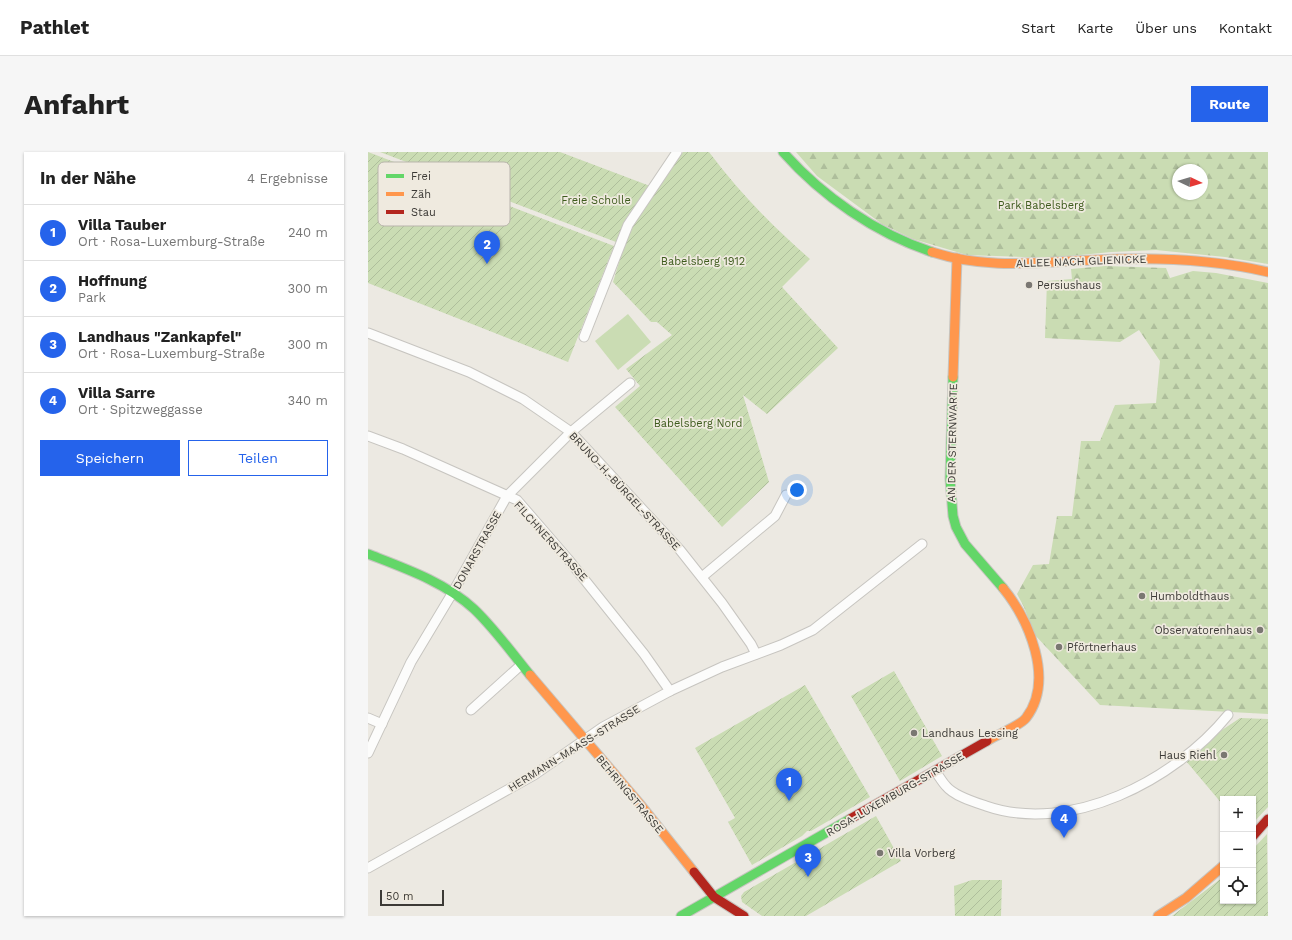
<!DOCTYPE html>
<html lang="de">
<head>
<meta charset="utf-8">
<style>
  body { margin:0; font-family:"Work Sans",sans-serif; background:#f6f6f6; color:#222 }
  .controls { position:absolute; right:12px; bottom:12px; display:grid; overflow:hidden; border-radius:0px; box-shadow:0 1px 3px #0004 }
  .controls button { width:36px; height:36px; display:grid; place-items:center; padding:0; border:0; border-bottom:1px solid #e0e0e0; background:#fff; color:#222; font:20px sans-serif }
  .compass { position:absolute; left:804px; top:12px; width:36px; height:36px; border-radius:50%; background:#fff; box-shadow:0 1px 3px #0004; rotate:94deg }
  .scale { position:absolute; left:12px; bottom:10px; width:64px; box-sizing:border-box; padding-left:4px; border:2px solid #3c3a36; border-top:0; font-size:11px; line-height:14px; white-space:nowrap; color:#3c3a36; -webkit-text-stroke:3px #efeadf; paint-order:stroke }
  .you { position:absolute; left:429px; top:338px; width:14px; height:14px; margin:-10px; border:3px solid #fff; border-radius:50%; background:#1a73e8; box-shadow:0 0 0 6px #1a73e833 }
  .badge { display:grid; place-items:center; width:26px; height:26px; border-radius:50%; background:#2563eb; color:#fff; font-size:13px; font-weight:700 }
  .pin { position:absolute; translate:-50% -33px; filter:drop-shadow(0 1px 2px #0008) }
  .pin::after { content:''; position:absolute; top:21px; width:14px; height:12px; background:inherit; clip-path:polygon(0 0,100% 0,50% 100%) }
  .list { margin:0; padding:0; list-style:none }
  h2 { display:flex; justify-content:space-between; align-items:center; height:52px; margin:0; padding:0 16px; font-size:17px }
  h2 small { font-size:13px; font-weight:400; color:#767676 }
  .list li { display:grid; grid-template-columns:26px 1fr auto; gap:12px; align-items:center; box-sizing:border-box; height:56px; padding:0 16px; border-top:1px solid #e0e0e0 }
  .list b { display:block; font-size:15px; white-space:nowrap }
  .list p { margin:0; font-size:13px; white-space:nowrap; color:#767676 }
  .list em { font-size:13px; font-style:normal; color:#767676 }
  .actions { display:flex; gap:8px; padding:12px 16px }
  .actions a { flex:1; padding:9px 0; border:1px solid #2563eb; border-radius:0px; text-align:center; font-size:14px; color:#2563eb }
  .actions .main { background:#2563eb; color:#fff }
  .icon { flex:none; width:22px; height:22px; fill:none; stroke:currentColor; stroke-width:2; stroke-linecap:round; stroke-linejoin:round }
  .map { position:relative; flex:none; width:900px; height:764px; overflow:hidden; border-radius:0px }
  header { display:flex; align-items:center; gap:24px; box-sizing:border-box; height:56px; padding:0 20px; background:#fff; border-bottom:1px solid #e0e0e0 }
  header strong { font-size:19px }
  nav { display:flex; gap:22px; margin-inline-start:auto; font-size:14px }
  .intro { display:flex; align-items:center; justify-content:space-between; box-sizing:border-box; height:96px; padding:0 24px }
  h1 { margin:0; font-size:28px }
  .button { padding:10px 18px; border-radius:0px; background:#2563eb; color:#fff; font-size:14px; font-weight:700 }
  main { display:flex; gap:24px; padding:0 24px }
  aside { flex:1; background:#fff; border-radius:0px; box-shadow:0 1px 3px #0004 }
  .map>svg:first-child { display:block }
</style>
</head>
<body>
<header>
<strong>Pathlet</strong>
<nav><a>Start</a><a>Karte</a><a>Über uns</a><a>Kontakt</a></nav>
</header>
<div class="intro"><h1>Anfahrt</h1><a class="button">Route</a></div>
<main>
<aside>
<h2>In der Nähe<small>4 Ergebnisse</small></h2>
<ul class="list">
<li><span class="badge">1</span><div><b>Villa Tauber</b><p>Ort · Rosa-Luxemburg-Straße</p></div><em>240 m</em></li>
<li><span class="badge">2</span><div><b>Hoffnung</b><p>Park</p></div><em>300 m</em></li>
<li><span class="badge">3</span><div><b>Landhaus &quot;Zankapfel&quot;</b><p>Ort · Rosa-Luxemburg-Straße</p></div><em>300 m</em></li>
<li><span class="badge">4</span><div><b>Villa Sarre</b><p>Ort · Spitzweggasse</p></div><em>340 m</em></li>
</ul>
<div class="actions"><a class="main">Speichern</a><a>Teilen</a></div>
</aside>
<div class="map">
<svg width="900" height="764" viewBox="0 0 900 764">
  <defs>
    <pattern id="forest-firs" width="22" height="20" patternUnits="userSpaceOnUse"><rect width="22" height="20" fill="#cadcb3"/><path d="M5 1l3.5 6h-7zM16 11l3.5 6h-7z" fill="#aebe9b"/></pattern>
    <pattern id="garden-furrows" width="10" height="10" patternUnits="userSpaceOnUse"><rect width="10" height="10" fill="#cadcb3"/><path d="M-1 1l2-2M0 10L10 0M9 11l2-2" fill="none" stroke="#aebe9b"/></pattern>
  </defs>
  <rect width="100%" height="100%" fill="#ece9e2"/>
  <path fill="#cadcb3" d="M 260,162 L 283,190 L 250,218 L 227,189 Z"/>
  <g fill="url(#forest-firs)" fill-rule="evenodd">
    <path d="M 428,0 L 900,0 L 900,112 L 857,105 L 788,98 L 743,100 L 682,106 L 599,103 L 545,87 L 514,72 L 449,24 ZM 810,18 L 834,18 L 834,42 L 810,42 Z"/>
    <path d="M 737,114 L 798,116 L 802,126 L 825,119 L 848,121 L 900,131 L 900,562 L 732,553 L 666,482 L 656,455 L 649,442 L 665,413 L 681,412 L 689,364 L 704,364 L 713,289 L 732,289 L 747,253 L 788,251 L 792,209 L 771,178 L 752,190 L 677,186 L 679,129 L 704,127 L 703,117 Z"/>
  </g>
  <g fill="url(#garden-furrows)">
    <path d="M 0,0 L 246,94 L 200,210 L 0,131 Z"/>
    <path d="M 12,0 L 192,0 L 282,34 L 259,65 L 248,90 Z"/>
    <path d="M 315,0 L 341,0 C 370,39 405,75 442,107 L 414,135 L 470,196 L 399,262 L 375,243 L 401,330 L 354,375 L 247,255 L 272,234 L 258,217 L 304,183 L 289,170 L 283,170 L 245,130 L 260,81 Z"/>
    <path d="M 526,519 L 574,604 L 532,629 L 483,544 Z"/>
    <path d="M 437,533 L 502,645 L 443,679 L 439,679 L 434,684 L 384,713 L 360,670 L 367,666 L 327,596 Z"/>
    <path d="M 872,566 L 900,567 L 900,655 L 885,671 L 885,647 L 855,647 L 855,653 L 818,609 L 851,580 Z"/>
    <path d="M 508,664 L 533,709 L 438,764 L 394,764 L 374,750 L 373,744 L 376,740 Z"/>
    <path d="M 899,682 L 900,764 L 804,764 L 855,725 L 855,749 L 885,749 L 885,697 Z"/>
    <path d="M 604,728 L 634,728 L 633,764 L 587,764 L 586,734 Z"/>
  </g>
  <g fill="none" stroke-linecap="round" stroke-linejoin="round">
    <g stroke="#c7c5c0" stroke-width="11">
      <g id="street">
        <path d="M 0,181 L 101,220 L 155,247 L 203,280 L 312,398 L 354,451 L 383,492 L 388,502"/>
        <path d="M 216,185 L 260,73 L 309,0"/>
        <path d="M 0,284 L 35,297 L 149,348 L 200,407 L 276,502 L 302,539"/>
        <path d="M 334,425 L 407,364 L 418,343"/>
        <path d="M 103,558 L 153,513"/>
        <path d="M 0,566 L 14,572"/>
        <path d="M 0,601 L 43,510 L 85,440 L 139,344 L 203,280 L 262,231"/>
        <path d="M 567,619 C 571,624 574,630 578,634 C 586,644 606,650 618,654 C 702,683 807,628 860,563"/>
        <path d="M 0,716 L 166,623 L 235,575 L 302,539 L 354,515 L 413,493 L 445,478 L 554,392"/>
      </g>
    </g>
    <g stroke="#c7c5c0" stroke-width="11">
      <g id="fast">
        <path d="M 415,0 C 454,44 507,81 564,100"/>
        <path d="M 585,225 L 582,327 L 585,364 L 588,375 L 597,392 L 635,436"/>
        <path d="M 0,402 C 36,416 77,430 106,457 C 126,476 144,501 162,523"/>
        <path d="M 313,764 L 482,667"/>
      </g>
    </g>
    <g stroke="#c7c5c0" stroke-width="11">
      <g id="slow">
        <path d="M 564,100 C 620,118 671,110 728,108 C 786,105 843,107 900,120"/>
        <path d="M 585,225 L 589,106"/>
        <path d="M 162,523 L 271,651 L 326,720"/>
        <path d="M 619,589 C 628,583 652,574 658,566 C 687,528 661,468 635,436"/>
        <path d="M 790,764 L 818,746 L 855,714"/>
      </g>
    </g>
    <g stroke="#c7c5c0" stroke-width="11">
      <g id="jam">
        <path d="M 482,667 L 619,589"/>
        <path d="M 885,684 L 900,667"/>
        <path d="M 326,720 L 346,745 L 376,764"/>
      </g>
    </g>
    <use href="#street" stroke="#fcfcfb" stroke-width="9"/>
    <use href="#fast" stroke="#63d668" stroke-width="9"/>
    <use href="#slow" stroke="#ff974d" stroke-width="9"/>
    <use href="#jam" stroke="#b3261e" stroke-width="9"/>
  </g>
  <g fill="#7a7772" stroke="#efeadf" stroke-width="1.5">
    <circle cx="661" cy="133" r="4"/>
    <circle cx="774" cy="444" r="4"/>
    <circle cx="892" cy="478" r="4"/>
    <circle cx="691" cy="495" r="4"/>
    <circle cx="546" cy="581" r="4"/>
    <circle cx="856" cy="603" r="4"/>
    <circle cx="512" cy="701" r="4"/>
  </g>
  <g text-anchor="middle" stroke-width="3.5" stroke-linejoin="round" paint-order="stroke">
    <g font-size="11" fill="#3e5b1d" stroke="#efeadf">
      <text x="228" y="52">Freie Scholle</text>
      <text x="673" y="57">Park Babelsberg</text>
      <text x="335" y="113">Babelsberg 1912</text>
      <text x="330" y="275">Babelsberg Nord</text>
    </g>
    <g font-size="11" fill="#3c3a36" stroke="#efeadf">
      <text transform="translate(713 109) rotate(-2)" y="4">ALLEE NACH GLIENICKE</text>
      <text transform="translate(584 291) rotate(-89)" y="4">AN DER STERNWARTE</text>
      <text transform="translate(257 339) rotate(47)" y="4">BRUNO-H.-BÜRGEL-STRASSE</text>
      <text transform="translate(183 389) rotate(48)" y="4">FILCHNERSTRASSE</text>
      <text transform="translate(109 398) rotate(-61)" y="4">DONARSTRASSE</text>
      <text transform="translate(206 596) rotate(-32)" y="4">HERMANN-MAASS-STRASSE</text>
      <text transform="translate(262 642) rotate(50)" y="4">BEHRINGSTRASSE</text>
      <text transform="translate(527 642) rotate(-30)" y="4">ROSA-LUXEMBURG-STRASSE</text>
    </g>
    <g font-size="11" fill="#3c3a36" stroke="#efeadf" text-anchor="start">
      <text x="669" y="137">Persiushaus</text>
      <text x="782" y="448">Humboldthaus</text>
      <text x="884" y="482" text-anchor="end">Observatorenhaus</text>
      <text x="699" y="499">Pförtnerhaus</text>
      <text x="554" y="585">Landhaus Lessing</text>
      <text x="848" y="607" text-anchor="end">Haus Riehl</text>
      <text x="520" y="705">Villa Vorberg</text>
    </g>
  </g>
  <rect x="10" y="10" width="132" height="64" rx="6" fill="#efeadf" stroke="#b9b5ac" stroke-width="1"/>
  <rect x="18" y="22" width="18" height="4" fill="#63d668"/>
  <rect x="18" y="40" width="18" height="4" fill="#ff974d"/>
  <rect x="18" y="58" width="18" height="4" fill="#b3261e"/>
  <g font-size="11" fill="#3c3a36">
    <text x="43" y="28">Frei</text>
    <text x="43" y="46">Zäh</text>
    <text x="43" y="64">Stau</text>
  </g>
</svg>
<div class="controls">
<button>+</button>
<button>−</button>
<button><svg class="icon" aria-label="locate" viewBox="0 0 24 24"><circle cx="12" cy="12" r="6"/><path d="M12 2v4M12 18v4M2 12h4M18 12h4"/></svg></button>
</div>
<svg class="compass" viewBox="-18 -18 36 36"><path d="M0-13l5 13h-10z" fill="#e53935"/><path d="M0 13l5-13h-10z" fill="#767676"/></svg>
<div class="scale">50 m</div>
<div class="you"></div>
<div class="pin badge" style="left:421px;top:649px">1</div>
<div class="pin badge" style="left:119px;top:112px">2</div>
<div class="pin badge" style="left:440px;top:725px">3</div>
<div class="pin badge" style="left:696px;top:686px">4</div>
</div>
</main>
</body>
</html>
